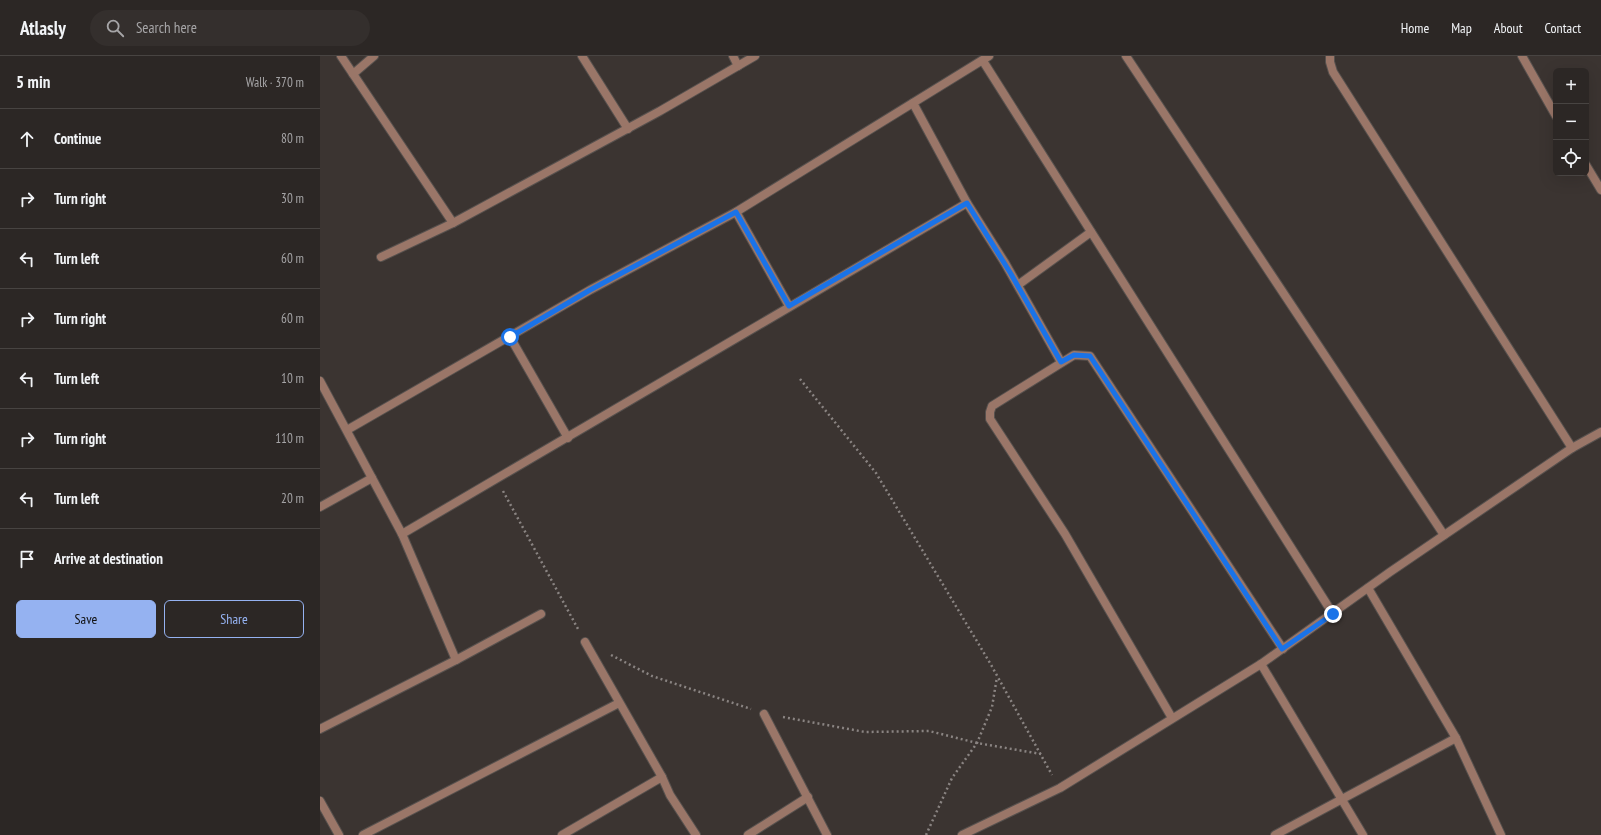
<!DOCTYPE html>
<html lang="en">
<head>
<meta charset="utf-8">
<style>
  body { margin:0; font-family:"PT Sans Narrow",sans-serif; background:#342f2d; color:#f1f3f6 }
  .controls { position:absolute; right:12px; top:12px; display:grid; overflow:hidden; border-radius:6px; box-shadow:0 4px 16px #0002 }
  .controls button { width:36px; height:36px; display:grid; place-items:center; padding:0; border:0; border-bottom:1px solid #484442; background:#2c2725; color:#f1f3f6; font:20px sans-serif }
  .stop { position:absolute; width:12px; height:12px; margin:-9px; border:3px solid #1a73e8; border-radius:50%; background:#fff }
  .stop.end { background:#1a73e8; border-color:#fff; box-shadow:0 1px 4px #0008 }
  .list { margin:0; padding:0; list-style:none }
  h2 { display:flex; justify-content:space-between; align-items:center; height:52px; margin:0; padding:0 16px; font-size:17px }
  h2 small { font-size:13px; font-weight:400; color:#a6a5a7 }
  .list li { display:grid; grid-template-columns:26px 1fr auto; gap:12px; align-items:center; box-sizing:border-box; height:60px; padding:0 16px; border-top:1px solid #484442 }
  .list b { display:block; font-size:15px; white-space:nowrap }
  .list em { font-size:13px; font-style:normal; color:#a6a5a7 }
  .actions { display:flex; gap:8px; padding:12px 16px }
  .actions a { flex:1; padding:9px 0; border:1px solid #95b2f1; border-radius:6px; text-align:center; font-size:14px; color:#95b2f1 }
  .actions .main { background:#95b2f1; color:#111 }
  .icon { flex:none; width:22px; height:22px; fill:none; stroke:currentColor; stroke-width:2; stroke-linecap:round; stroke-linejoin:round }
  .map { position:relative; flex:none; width:1281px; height:779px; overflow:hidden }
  header { display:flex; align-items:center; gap:24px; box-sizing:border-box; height:56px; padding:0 20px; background:#2c2725; border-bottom:1px solid #484442 }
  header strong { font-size:19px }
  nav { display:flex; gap:22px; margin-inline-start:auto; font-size:14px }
  .search { width:280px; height:36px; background:#342f2d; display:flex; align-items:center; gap:10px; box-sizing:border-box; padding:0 14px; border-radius:22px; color:#a6a5a7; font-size:15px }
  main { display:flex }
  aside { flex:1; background:#2c2725 }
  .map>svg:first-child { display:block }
</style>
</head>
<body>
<header>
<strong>Atlasly</strong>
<div class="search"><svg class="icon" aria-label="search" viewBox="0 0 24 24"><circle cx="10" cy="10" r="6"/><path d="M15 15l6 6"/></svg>Search here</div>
<nav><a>Home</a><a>Map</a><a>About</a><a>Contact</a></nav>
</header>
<main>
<aside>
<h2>5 min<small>Walk · 370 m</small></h2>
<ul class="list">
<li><svg class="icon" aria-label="ahead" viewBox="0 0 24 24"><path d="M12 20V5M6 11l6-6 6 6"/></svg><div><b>Continue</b></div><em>80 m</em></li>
<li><svg class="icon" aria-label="right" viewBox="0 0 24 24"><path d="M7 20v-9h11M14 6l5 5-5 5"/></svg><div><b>Turn right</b></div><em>30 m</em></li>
<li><svg class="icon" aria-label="left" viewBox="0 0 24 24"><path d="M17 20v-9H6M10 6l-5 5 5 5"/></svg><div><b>Turn left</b></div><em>60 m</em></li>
<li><svg class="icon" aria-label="right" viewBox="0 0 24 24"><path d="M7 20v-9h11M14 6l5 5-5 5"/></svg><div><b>Turn right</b></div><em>60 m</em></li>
<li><svg class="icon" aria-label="left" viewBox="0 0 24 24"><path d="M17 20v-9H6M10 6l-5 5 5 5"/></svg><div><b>Turn left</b></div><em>10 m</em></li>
<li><svg class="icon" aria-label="right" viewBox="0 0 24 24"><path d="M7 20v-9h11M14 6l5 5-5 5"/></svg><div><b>Turn right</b></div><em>110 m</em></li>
<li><svg class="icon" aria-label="left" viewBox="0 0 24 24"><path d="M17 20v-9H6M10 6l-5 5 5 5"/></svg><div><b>Turn left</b></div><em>20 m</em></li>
<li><svg class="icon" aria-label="arrive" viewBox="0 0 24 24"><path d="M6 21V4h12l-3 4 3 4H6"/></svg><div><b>Arrive at destination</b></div></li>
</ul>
<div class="actions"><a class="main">Save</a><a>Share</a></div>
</aside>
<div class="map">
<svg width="1281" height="779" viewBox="0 0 1281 779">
  <rect width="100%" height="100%" fill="#3b3431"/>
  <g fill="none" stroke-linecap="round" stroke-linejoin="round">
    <g stroke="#57514e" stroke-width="10">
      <g id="street">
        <path d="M 21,0 L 133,167"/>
        <path d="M 262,0 L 308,73"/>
        <path d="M 413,0 L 418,10"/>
        <path d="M 806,0 L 1124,479"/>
        <path d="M 1010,0 L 1010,6 L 1013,16 L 1252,392"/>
        <path d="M 1202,0 L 1236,60"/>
        <path d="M 663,5 L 1013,558"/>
        <path d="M 33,18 L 54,0"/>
        <path d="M 593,47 L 647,147 L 685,207 L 741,306"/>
        <path d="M 1266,109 L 1281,134"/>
        <path d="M 416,156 L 469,250"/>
        <path d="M 61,201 L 133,167 L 340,55 L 435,0"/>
        <path d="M 698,229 L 771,176"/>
        <path d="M 190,281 L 248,382"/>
        <path d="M 0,325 L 82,478 L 136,604"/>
        <path d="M 27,374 L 270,234 L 416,156 L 669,0"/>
        <path d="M 0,451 L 52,422"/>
        <path d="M 82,478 L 647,147"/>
        <path d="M 1048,532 L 1136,682 L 1181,779"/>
        <path d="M 265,586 L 342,721"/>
        <path d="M 941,608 L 1043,779"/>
        <path d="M 444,658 L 507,779"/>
        <path d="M 852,662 L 745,478 L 670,363 L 670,356 L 672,350 L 754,299 L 770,300 L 963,593"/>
        <path d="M 0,673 L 136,604 L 221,558"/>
        <path d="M 0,745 L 19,779"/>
        <path d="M 43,779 L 299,647"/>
        <path d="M 242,779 L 342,721 L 350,739 L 376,779"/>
        <path d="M 428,779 L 488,741"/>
        <path d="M 642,779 L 740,732 L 941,608 L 1070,516 L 1252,392 L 1281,376"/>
        <path d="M 955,779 L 1136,682"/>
      </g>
    </g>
    <g stroke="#8a8482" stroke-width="2.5" stroke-dasharray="2 3" stroke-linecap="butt">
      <path d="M 480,323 L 556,417 L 670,607 L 732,719"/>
      <path d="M 183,435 L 258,573"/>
      <path d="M 291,599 L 332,620 L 431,653"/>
      <path d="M 463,661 L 545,676 L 609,675 L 657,687 L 721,698"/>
      <path d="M 606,779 L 632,722 L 657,687 L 672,651 L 677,621"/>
    </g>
    <use href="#street" stroke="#9a7668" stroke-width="8"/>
  </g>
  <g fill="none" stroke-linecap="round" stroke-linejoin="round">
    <path stroke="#1a73e8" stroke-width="5" d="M 190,281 L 270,234 L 416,156 L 469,250 L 647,147 L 691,218 L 741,306 L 754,299 L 770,300 L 962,593 L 1013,558"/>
  </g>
</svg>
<div class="controls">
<button>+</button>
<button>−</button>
<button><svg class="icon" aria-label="locate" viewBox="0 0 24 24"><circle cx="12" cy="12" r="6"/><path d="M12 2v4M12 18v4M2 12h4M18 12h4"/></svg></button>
</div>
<div class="stop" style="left:190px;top:281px"></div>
<div class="stop end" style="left:1013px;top:558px"></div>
</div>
</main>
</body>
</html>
